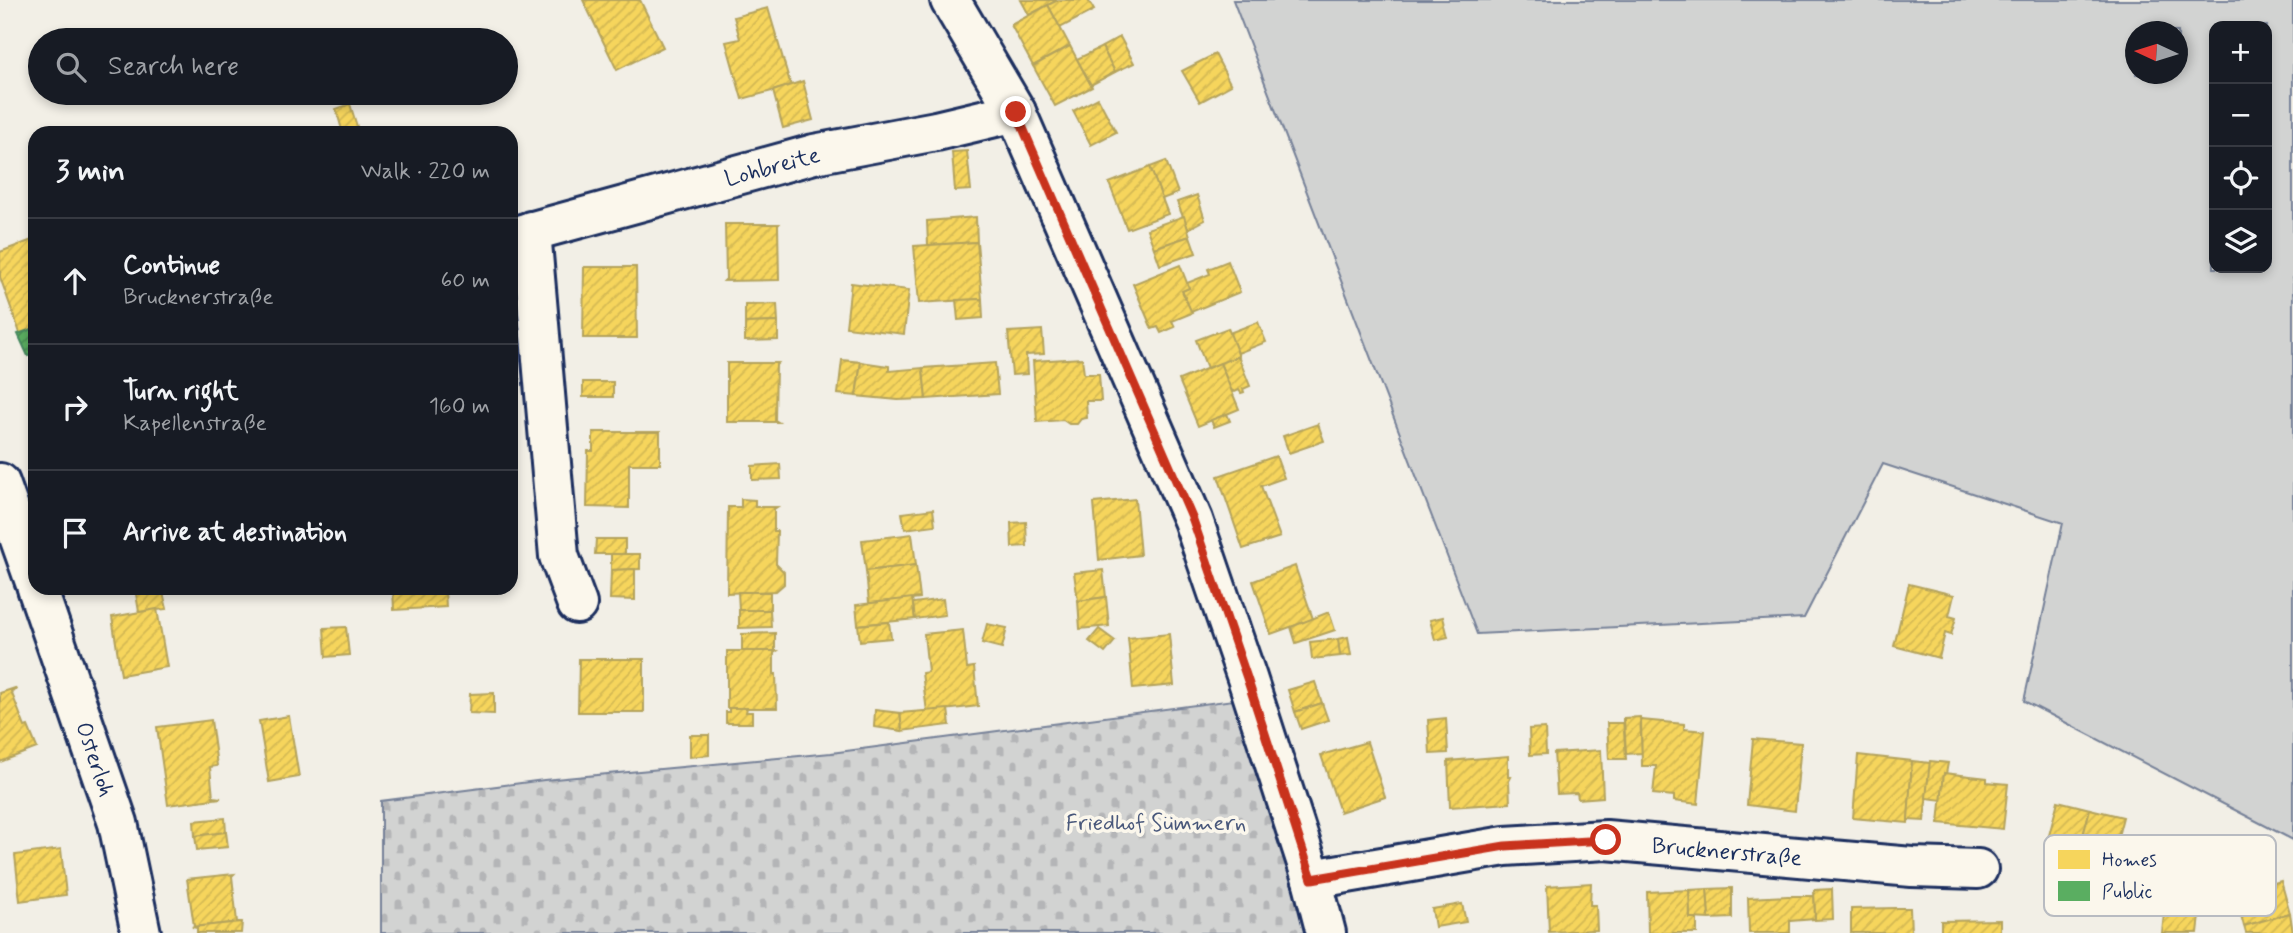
<!DOCTYPE html>
<html lang="en">
<head>
<meta charset="utf-8">
<style>
  body { margin:0; font-family:Mynerve,sans-serif; background:#242831; color:#f1f3f6 }
  .controls { position:absolute; right:21px; top:21px; display:grid; overflow:hidden; border-radius:14px; box-shadow:0 4px 10px #0003 }
  .controls button { width:63px; height:63px; display:grid; place-items:center; padding:0; border:0; border-bottom:2px solid #363941; background:#171b24; color:#f1f3f6; font:35px sans-serif }
  .compass { position:absolute; left:2125px; top:21px; width:63px; height:63px; border-radius:50%; background:#171b24; box-shadow:0 4px 10px #0003; rotate:274deg }
  .stop { position:absolute; width:21px; height:21px; margin:-16px; border:5px solid #c8321e; border-radius:50%; background:#fff }
  .stop.end { background:#c8321e; border-color:#fff; box-shadow:0 2px 7px #0008 }
  .list { margin:0; padding:0; list-style:none }
  h2 { display:flex; justify-content:space-between; align-items:center; height:91px; margin:0; padding:0 28px; font-size:30px }
  h2 small { font-size:23px; font-weight:400; color:#9ea1a6 }
  .list li { display:grid; grid-template-columns:46px 1fr auto; gap:21px; align-items:center; box-sizing:border-box; height:126px; padding:0 28px; border-top:2px solid #363941 }
  .list b { display:block; font-size:26px; white-space:nowrap }
  .list p { margin:0; font-size:23px; white-space:nowrap; color:#9ea1a6 }
  .list em { font-size:23px; font-style:normal; color:#9ea1a6 }
  .icon { flex:none; width:38px; height:38px; fill:none; stroke:currentColor; stroke-width:2; stroke-linecap:round; stroke-linejoin:round }
  .map { position:relative; flex:none; width:2293px; height:933px; overflow:hidden }
  .search { position:absolute; background:#171b24; box-shadow:0 4px 10px #0003; left:28px; top:28px; width:490px; height:77px; display:flex; align-items:center; gap:18px; box-sizing:border-box; padding:0 24px; border-radius:38px; color:#9ea1a6; font-size:26px }
  .panel { position:absolute; background:#171b24; box-shadow:0 4px 10px #0003; left:28px; top:126px; width:490px; height:469px; border-radius:21px }
  .map>svg:first-child { display:block }
</style>
</head>
<body>
<div class="map">
<svg width="2293" height="933" viewBox="0 0 2293 933">
  <defs>
    <pattern id="cemetery-stones" width="16" height="16" patternUnits="userSpaceOnUse" patternTransform="scale(1.75)"><rect width="16" height="16" fill="#d2d3d2"/><path d="M2 7V4a2 2 0 0 1 4 0v3zM10 15v-3a2 2 0 0 1 4 0v3z" fill="#b4b5b7"/></pattern>
    <pattern id="homes-hatch" width="6" height="6" patternUnits="userSpaceOnUse" patternTransform="scale(1.75)"><rect width="6" height="6" fill="#f6d55c"/><path d="M-1 1l2-2M0 6l6-6M5 7l2-2" fill="none" stroke="#d2b752"/></pattern>
    <pattern id="public-hatch" width="6" height="6" patternUnits="userSpaceOnUse" patternTransform="scale(1.75)"><rect width="6" height="6" fill="#5aae61"/><path d="M-1 1l2-2M0 6l6-6M5 7l2-2" fill="none" stroke="#4a8e53"/></pattern>
  </defs>
  <rect width="100%" height="100%" fill="#f2efe6"/>
  <filter id="ink" filterUnits="userSpaceOnUse"><feTurbulence type="fractalNoise" baseFrequency=".0143" numOctaves="2"/><feDisplacementMap in="SourceGraphic" scale="14" xChannelSelector="R" yChannelSelector="G"/><feConvolveMatrix kernelMatrix="1 2 1 2 8 2 1 2 1" color-interpolation-filters="sRGB"/></filter>
  <g filter="url(#ink)">
    <path fill="#d2d3d2" stroke="#768198" stroke-width="2" fill-rule="evenodd" d="M 1233,0 L 2293,0 L 2293,840 L 2024,701 L 2063,523 L 1883,464 L 1804,618 L 1477,634 ZM 2214,26 L 2267,26 L 2267,268 L 2214,268 ZM 2136,32 L 2178,32 L 2178,74 L 2136,74 Z"/>
    <path fill="url(#cemetery-stones)" stroke="#768198" stroke-width="2" d="M 1233,700 L 1310,933 L 381,933 L 381,801 L 544,780 L 831,753 Z"/>
    <g fill="url(#homes-hatch)" stroke="#b4a35d" stroke-width="2">
      <path d="M 583,0 L 640,0 L 663,47 L 617,70 Z"/>
      <path d="M 1021,0 L 1056,0 L 1056,1 L 1029,15 Z"/>
      <path d="M 1088,0 L 1094,10 L 1060,28 L 1048,5 L 1058,0 Z"/>
      <path d="M 1048,5 L 1070,46 L 1033,66 L 1011,25 Z"/>
      <path d="M 768,8 L 791,86 L 742,99 L 726,42 L 740,39 L 734,17 Z"/>
      <path d="M 1120,37 L 1134,63 L 1115,72 L 1102,47 Z"/>
      <path d="M 1070,46 L 1092,87 L 1055,106 L 1033,66 Z"/>
      <path d="M 1102,47 L 1115,72 L 1091,85 L 1077,59 Z"/>
      <path d="M 1215,54 L 1231,85 L 1200,102 L 1182,71 Z"/>
      <path d="M 803,81 L 813,120 L 783,128 L 773,91 Z"/>
      <path d="M 1098,98 L 1116,132 L 1091,145 L 1073,111 Z"/>
      <path d="M 350,104 L 359,133 L 343,133 L 336,109 Z"/>
      <path d="M 967,151 L 971,190 L 955,191 L 952,152 Z"/>
      <path d="M 1166,161 L 1178,193 L 1162,199 L 1150,167 Z"/>
      <path d="M 1150,167 L 1168,214 L 1127,229 L 1109,183 Z"/>
      <path d="M 1197,195 L 1205,220 L 1188,229 L 1177,202 Z"/>
      <path d="M 1184,216 L 1190,236 L 1154,248 L 1147,229 Z"/>
      <path d="M 976,217 L 977,242 L 928,245 L 927,221 Z"/>
      <path d="M 725,224 L 779,224 L 778,225 L 779,280 L 724,281 L 726,279 Z"/>
      <path d="M 1190,236 L 1196,253 L 1160,265 L 1154,248 Z"/>
      <path d="M 35,239 L 35,328 L 20,333 L 0,277 L 0,252 Z"/>
      <path d="M 977,242 L 982,299 L 919,303 L 914,246 Z"/>
      <path d="M 1228,261 L 1240,292 L 1191,312 L 1182,291 L 1189,288 L 1187,283 L 1210,274 L 1208,269 Z"/>
      <path d="M 1180,265 L 1189,288 L 1182,291 L 1192,313 L 1172,321 L 1175,327 L 1161,333 L 1158,327 L 1152,329 L 1133,284 Z"/>
      <path d="M 584,267 L 636,267 L 637,338 L 583,338 Z"/>
      <path d="M 851,283 L 909,290 L 904,334 L 846,327 Z"/>
      <path d="M 982,299 L 983,318 L 958,320 L 956,300 Z"/>
      <path d="M 777,304 L 778,322 L 745,323 L 745,305 Z"/>
      <path d="M 778,322 L 778,340 L 745,341 L 745,323 Z"/>
      <path d="M 1258,322 L 1266,342 L 1238,353 L 1229,333 Z"/>
      <path d="M 1228,328 L 1239,357 L 1207,368 L 1196,340 Z"/>
      <path d="M 1042,330 L 1044,354 L 1026,355 L 1027,374 L 1012,375 L 1008,332 Z"/>
      <path d="M 1238,356 L 1250,386 L 1243,389 L 1244,392 L 1241,393 L 1239,390 L 1235,392 L 1231,390 L 1220,363 Z"/>
      <path d="M 1082,358 L 1084,374 L 1099,374 L 1101,401 L 1086,401 L 1087,418 L 1081,419 L 1077,424 L 1069,424 L 1063,420 L 1037,422 L 1033,361 Z"/>
      <path d="M 842,360 L 861,362 L 856,396 L 838,394 Z"/>
      <path d="M 861,362 L 889,366 L 889,371 L 923,368 L 926,399 L 898,400 L 856,396 Z"/>
      <path d="M 727,363 L 778,363 L 776,365 L 775,420 L 778,422 L 727,422 Z"/>
      <path d="M 995,363 L 998,394 L 926,399 L 923,368 Z"/>
      <path d="M 1220,363 L 1239,409 L 1198,426 L 1179,380 Z"/>
      <rect x="583" y="382" width="30" height="15"/>
      <path d="M 1227,414 L 1230,421 L 1214,427 L 1211,420 Z"/>
      <path d="M 1318,424 L 1324,441 L 1289,453 L 1283,436 Z"/>
      <path d="M 593,432 L 660,432 L 660,464 L 629,464 L 629,508 L 587,507 L 588,451 L 593,451 Z"/>
      <path d="M 1276,456 L 1284,478 L 1261,486 L 1280,537 L 1243,549 L 1218,476 Z"/>
      <path d="M 780,464 L 781,479 L 752,480 L 752,466 Z"/>
      <path d="M 741,499 L 755,500 L 755,507 L 777,507 L 774,509 L 774,531 L 777,531 L 776,564 L 784,572 L 784,584 L 776,591 L 727,593 L 728,507 L 741,507 Z"/>
      <path d="M 1135,499 L 1140,555 L 1099,560 L 1094,503 Z"/>
      <path d="M 933,509 L 935,525 L 905,529 L 902,513 Z"/>
      <path d="M 1026,522 L 1027,546 L 1012,547 L 1011,523 Z"/>
      <path d="M 912,534 L 916,565 L 866,571 L 862,540 Z"/>
      <path d="M 596,539 L 625,539 L 625,554 L 595,554 Z"/>
      <path d="M 611,554 L 640,554 L 640,569 L 611,570 Z"/>
      <path d="M 916,565 L 920,598 L 869,603 L 866,571 Z"/>
      <path d="M 1295,566 L 1313,619 L 1271,634 L 1253,581 Z"/>
      <path d="M 635,569 L 635,600 L 610,599 L 611,570 Z"/>
      <path d="M 1103,570 L 1106,597 L 1078,601 L 1074,573 Z"/>
      <path d="M 1909,584 L 1954,595 L 1949,616 L 1956,618 L 1951,635 L 1945,633 L 1939,658 L 1894,646 Z"/>
      <path d="M 135,588 L 162,588 L 167,609 L 139,612 Z"/>
      <path d="M 393,588 L 449,588 L 445,590 L 446,607 L 394,610 Z"/>
      <path d="M 738,592 L 770,592 L 770,610 L 739,610 Z"/>
      <path d="M 1106,597 L 1109,626 L 1080,629 L 1078,601 Z"/>
      <path d="M 912,598 L 915,619 L 858,625 L 856,605 Z"/>
      <path d="M 943,599 L 945,615 L 915,619 L 913,603 Z"/>
      <path d="M 157,609 L 167,667 L 121,675 L 112,617 Z"/>
      <path d="M 739,610 L 770,610 L 771,627 L 739,628 Z"/>
      <path d="M 1329,612 L 1335,630 L 1296,643 L 1291,627 Z"/>
      <path d="M 1443,617 L 1448,637 L 1435,640 L 1430,620 Z"/>
      <path d="M 889,622 L 891,638 L 860,641 L 858,625 Z"/>
      <path d="M 987,624 L 1007,628 L 1002,648 L 982,643 Z"/>
      <path d="M 346,627 L 349,655 L 326,657 L 324,628 Z"/>
      <path d="M 1099,629 L 1115,641 L 1105,653 L 1089,641 Z"/>
      <path d="M 963,630 L 967,668 L 974,667 L 978,706 L 927,712 L 922,673 L 928,672 L 924,634 Z"/>
      <path d="M 775,633 L 775,651 L 742,651 L 742,634 Z"/>
      <path d="M 1169,634 L 1174,685 L 1133,689 L 1128,638 Z"/>
      <path d="M 1348,637 L 1351,655 L 1340,656 L 1338,639 Z"/>
      <path d="M 1338,639 L 1340,656 L 1312,659 L 1310,642 Z"/>
      <path d="M 727,651 L 777,651 L 774,653 L 774,674 L 776,674 L 777,708 L 727,708 Z"/>
      <path d="M 579,659 L 644,659 L 644,712 L 578,712 Z"/>
      <path d="M 1315,682 L 1322,703 L 1295,712 L 1288,690 Z"/>
      <path d="M 15,688 L 16,690 L 11,691 L 25,727 L 28,726 L 37,748 L 0,762 L 0,693 Z"/>
      <path d="M 494,693 L 494,714 L 469,713 L 470,694 Z"/>
      <path d="M 1322,703 L 1328,720 L 1301,729 L 1295,712 Z"/>
      <path d="M 729,708 L 747,708 L 746,712 L 752,712 L 752,723 L 726,723 L 726,712 L 729,712 Z"/>
      <path d="M 948,709 L 950,725 L 902,731 L 900,713 Z"/>
      <path d="M 875,710 L 900,713 L 902,731 L 874,727 Z"/>
      <path d="M 289,716 L 299,777 L 269,782 L 259,721 Z"/>
      <path d="M 1640,717 L 1642,753 L 1626,754 L 1624,718 Z"/>
      <path d="M 1446,718 L 1448,753 L 1430,754 L 1428,720 Z"/>
      <path d="M 1623,718 L 1626,759 L 1609,759 L 1607,723 L 1623,723 Z"/>
      <path d="M 211,720 L 217,766 L 210,767 L 213,797 L 221,798 L 168,805 L 157,727 Z"/>
      <path d="M 1641,720 L 1684,724 L 1684,729 L 1705,731 L 1698,804 L 1674,801 L 1674,796 L 1653,794 L 1656,766 L 1642,766 Z"/>
      <path d="M 1545,728 L 1546,754 L 1530,755 L 1529,729 Z"/>
      <path d="M 690,735 L 709,735 L 709,755 L 690,757 Z"/>
      <path d="M 1753,739 L 1801,743 L 1795,811 L 1747,805 Z"/>
      <path d="M 1367,742 L 1385,797 L 1340,812 L 1321,755 Z"/>
      <path d="M 1601,750 L 1603,797 L 1578,799 L 1577,793 L 1557,794 L 1554,753 Z"/>
      <path d="M 1858,755 L 1912,761 L 1908,823 L 1853,818 Z"/>
      <path d="M 1508,756 L 1508,777 L 1511,777 L 1509,781 L 1510,803 L 1450,807 L 1448,761 Z"/>
      <path d="M 1912,761 L 1930,763 L 1924,821 L 1908,820 Z"/>
      <path d="M 1930,761 L 1948,763 L 1946,774 L 1944,773 L 1942,800 L 1926,798 Z"/>
      <path d="M 1944,773 L 1987,778 L 1987,782 L 2008,784 L 2003,829 L 1939,823 Z"/>
      <path d="M 2058,801 L 2090,809 L 2078,855 L 2046,847 Z"/>
      <path d="M 2090,809 L 2123,817 L 2111,863 L 2078,855 Z"/>
      <path d="M 225,818 L 226,832 L 195,836 L 194,821 Z"/>
      <path d="M 226,832 L 228,847 L 197,850 L 195,836 Z"/>
      <path d="M 61,849 L 66,895 L 20,901 L 15,855 Z"/>
      <path d="M 234,874 L 232,876 L 237,922 L 242,922 L 192,927 L 194,926 L 187,879 Z"/>
      <path d="M 2281,881 L 2290,913 L 2244,926 L 2235,894 Z"/>
      <path d="M 1591,883 L 1590,905 L 1596,905 L 1597,930 L 1549,932 L 1547,886 Z"/>
      <path d="M 1732,888 L 1732,918 L 1709,919 L 1707,889 Z"/>
      <path d="M 1707,889 L 1709,919 L 1690,918 L 1689,890 Z"/>
      <path d="M 1832,889 L 1833,919 L 1815,920 L 1814,890 Z"/>
      <path d="M 1689,890 L 1690,918 L 1697,918 L 1697,933 L 1648,933 L 1647,892 Z"/>
      <path d="M 1788,896 L 1814,896 L 1815,919 L 1790,921 L 1790,933 L 1749,933 L 1748,898 Z"/>
      <path d="M 1462,904 L 1466,922 L 1435,927 L 1432,909 Z"/>
      <path d="M 1897,908 L 1910,908 L 1911,933 L 1851,933 L 1851,909 Z"/>
      <path d="M 2164,913 L 2200,916 L 2198,933 L 2162,933 Z"/>
      <path d="M 2290,913 L 2293,933 L 2246,933 L 2244,926 Z"/>
      <path d="M 2000,920 L 2000,933 L 1941,933 L 1941,921 Z"/>
      <path d="M 242,922 L 241,933 L 197,933 L 197,928 L 192,927 Z"/>
    </g>
    <path fill="url(#public-hatch)" stroke="#478860" stroke-width="2" d="M 35,328 L 35,354 L 28,356 L 18,334 Z"/>
    <g fill="none" stroke-linecap="round" stroke-linejoin="round">
      <g stroke="#1b2f5e" stroke-width="44">
        <g id="minor">
          <path d="M 950,0 L 1016,112 L 1193,520 L 1247,678 L 1312,879 L 1326,933"/>
          <path d="M 531,231 L 559,556 L 577,604"/>
          <path d="M 511,237 L 814,154 L 936,131 L 1016,112"/>
          <path d="M 0,483 L 35,582"/>
          <path d="M 37,588 L 118,823 L 141,933"/>
          <path d="M 1312,879 L 1505,846 L 1606,840 L 1912,867 L 1978,869"/>
        </g>
      </g>
      <use href="#minor" stroke="#fbf7ec" stroke-width="38"/>
    </g>
  </g>
  <g fill="none" stroke-linecap="round" stroke-linejoin="round" filter="url(#ink)">
    <path stroke="#c8321e" stroke-width="9" d="M 1016,112 L 1193,520 L 1247,678 L 1312,879 L 1505,846 L 1606,840"/>
  </g>
  <g text-anchor="middle" stroke-width="7" stroke-linejoin="round" paint-order="stroke">
    <g font-size="23" fill="#1b2f5e" stroke="#fbf7ec">
      <text transform="translate(772 166) rotate(-15)" y="8">Lohbreite</text>
      <text transform="translate(96 759) rotate(71)" y="8">Osterloh</text>
      <text transform="translate(1727 851) rotate(5)" y="8">Brucknerstraße</text>
    </g>
    <g font-size="23" fill="#49587b" stroke="#fbf7ec">
      <text x="1156" y="830">Friedhof Sümmern</text>
    </g>
  </g>
  <rect x="2044" y="835" width="232" height="81" rx="10" fill="#fbf7ec" stroke="#b8bbc1" stroke-width="2"/>
  <rect x="2058" y="850" width="32" height="19" fill="#f6d55c"/>
  <rect x="2058" y="881" width="32" height="20" fill="#5aae61"/>
  <g font-size="19" fill="#1b2f5e">
    <text x="2102" y="866">Homes</text>
    <text x="2102" y="898">Public</text>
  </g>
</svg>
<div class="controls">
<button>+</button>
<button>−</button>
<button><svg class="icon" aria-label="locate" viewBox="0 0 24 24"><circle cx="12" cy="12" r="6"/><path d="M12 2v4M12 18v4M2 12h4M18 12h4"/></svg></button>
<button><svg class="icon" aria-label="layers" viewBox="0 0 24 24"><path d="M12 4l9 5-9 5-9-5zM3 14l9 5 9-5"/></svg></button>
</div>
<svg class="compass" viewBox="-18 -18 36 36"><path d="M0-13l5 13h-10z" fill="#e53935"/><path d="M0 13l5-13h-10z" fill="#9ea1a6"/></svg>
<div class="stop" style="left:1606px;top:840px"></div>
<div class="stop end" style="left:1016px;top:112px"></div>
<div class="search"><svg class="icon" aria-label="search" viewBox="0 0 24 24"><circle cx="10" cy="10" r="6"/><path d="M15 15l6 6"/></svg>Search here</div>
<section class="panel">
<h2>3 min<small>Walk · 220 m</small></h2>
<ul class="list">
<li><svg class="icon" aria-label="ahead" viewBox="0 0 24 24"><path d="M12 20V5M6 11l6-6 6 6"/></svg><div><b>Continue</b><p>Brucknerstraße</p></div><em>60 m</em></li>
<li><svg class="icon" aria-label="right" viewBox="0 0 24 24"><path d="M7 20v-9h11M14 6l5 5-5 5"/></svg><div><b>Turn right</b><p>Kapellenstraße</p></div><em>160 m</em></li>
<li><svg class="icon" aria-label="arrive" viewBox="0 0 24 24"><path d="M6 21V4h12l-3 4 3 4H6"/></svg><div><b>Arrive at destination</b></div></li>
</ul>
</section>
</div>
</body>
</html>
